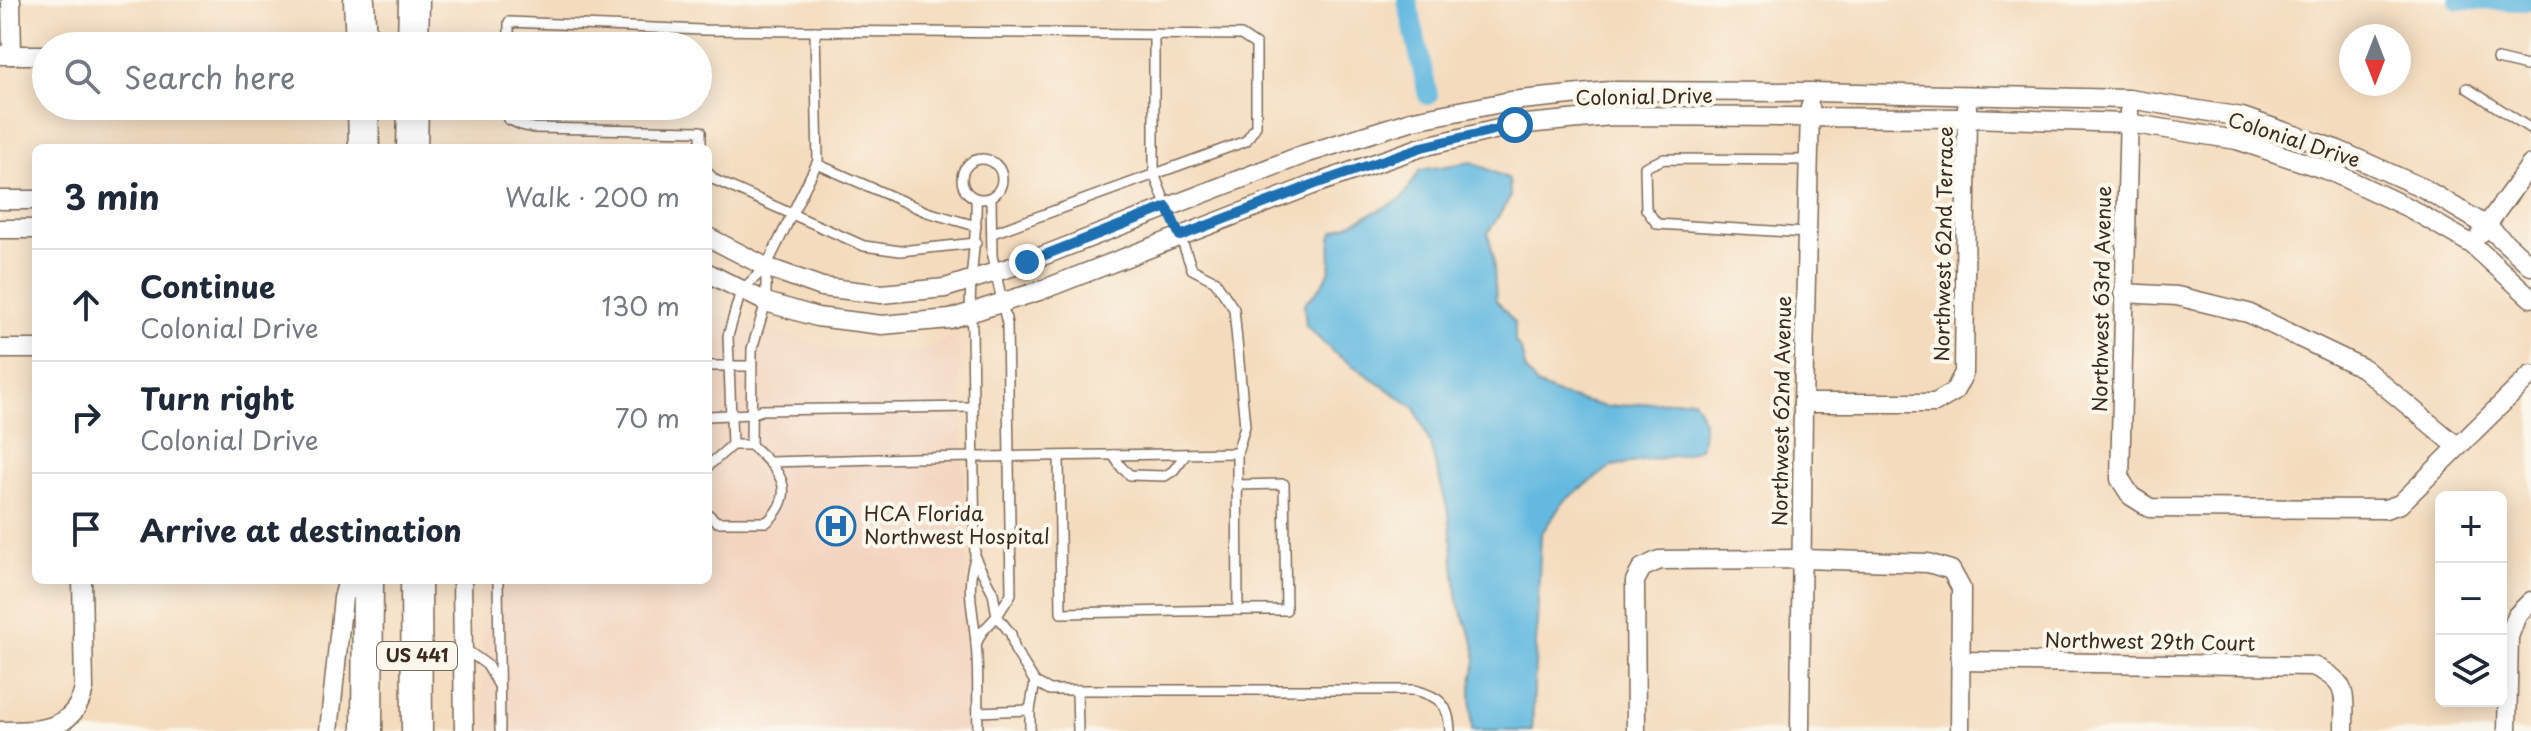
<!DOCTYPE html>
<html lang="en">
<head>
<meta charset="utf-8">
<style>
  body { margin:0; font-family:"Playpen Sans",sans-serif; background:#f6f6f7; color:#1f2937 }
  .controls { position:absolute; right:24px; bottom:24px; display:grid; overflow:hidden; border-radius:12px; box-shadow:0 4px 20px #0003 }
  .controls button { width:72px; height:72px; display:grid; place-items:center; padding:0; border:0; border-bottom:2px solid #e0e1e3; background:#fff; color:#1f2937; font:40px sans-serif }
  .compass { position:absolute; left:2339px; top:24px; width:72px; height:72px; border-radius:50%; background:#fff; box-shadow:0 4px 20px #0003; rotate:180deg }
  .stop { position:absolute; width:24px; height:24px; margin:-18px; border:6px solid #1f6fb2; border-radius:50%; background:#fff }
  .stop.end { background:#1f6fb2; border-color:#fff; box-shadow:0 2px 8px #0008 }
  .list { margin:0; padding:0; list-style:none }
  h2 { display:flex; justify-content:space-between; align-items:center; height:104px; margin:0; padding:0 32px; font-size:34px }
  h2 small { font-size:26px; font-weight:400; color:#747a83 }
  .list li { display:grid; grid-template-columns:52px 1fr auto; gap:24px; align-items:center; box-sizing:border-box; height:112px; padding:0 32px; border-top:2px solid #e0e1e3 }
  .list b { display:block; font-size:30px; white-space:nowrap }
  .list p { margin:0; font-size:26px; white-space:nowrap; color:#747a83 }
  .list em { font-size:26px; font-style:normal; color:#747a83 }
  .icon { flex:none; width:44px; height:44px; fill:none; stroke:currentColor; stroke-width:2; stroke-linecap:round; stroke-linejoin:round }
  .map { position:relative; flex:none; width:2531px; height:731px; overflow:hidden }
  .search { position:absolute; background:#fff; box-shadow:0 4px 20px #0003; left:32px; top:32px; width:680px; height:88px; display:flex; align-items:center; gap:20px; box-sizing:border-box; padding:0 28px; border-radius:44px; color:#747a83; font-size:30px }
  .panel { position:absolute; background:#fff; box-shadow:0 4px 20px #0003; left:32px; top:144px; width:680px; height:440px; border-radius:12px }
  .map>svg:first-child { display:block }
</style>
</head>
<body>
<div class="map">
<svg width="2531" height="731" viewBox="0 0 2531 731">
  <rect width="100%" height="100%" fill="#fbf7ec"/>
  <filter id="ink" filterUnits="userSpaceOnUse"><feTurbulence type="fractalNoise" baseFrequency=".0125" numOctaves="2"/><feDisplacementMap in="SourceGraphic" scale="16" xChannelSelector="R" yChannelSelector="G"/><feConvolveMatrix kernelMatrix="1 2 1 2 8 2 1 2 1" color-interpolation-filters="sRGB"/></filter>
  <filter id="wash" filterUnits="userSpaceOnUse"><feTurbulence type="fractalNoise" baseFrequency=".006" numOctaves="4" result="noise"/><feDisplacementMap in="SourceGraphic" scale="32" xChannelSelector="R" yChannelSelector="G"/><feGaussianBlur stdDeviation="1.8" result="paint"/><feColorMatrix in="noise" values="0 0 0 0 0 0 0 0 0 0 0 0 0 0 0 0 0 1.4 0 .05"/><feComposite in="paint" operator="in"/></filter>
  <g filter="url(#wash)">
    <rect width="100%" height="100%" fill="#f4dbbd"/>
    <path fill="#f3d4bf" d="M 708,312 L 834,349 L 917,352 L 959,334 L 971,696 L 991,726 L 991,731 L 484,731 L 481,580 L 708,580 Z"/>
    <path fill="#64b9e0" stroke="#50727f" stroke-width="2" d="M 1472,162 L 1509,179 L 1510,198 L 1488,233 L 1493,255 L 1496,300 L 1515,323 L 1515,342 L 1521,350 L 1526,371 L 1537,385 L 1560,395 L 1606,407 L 1693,399 C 1705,416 1705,428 1700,448 L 1686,454 L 1612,466 L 1564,501 L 1541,534 L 1532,731 L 1472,731 L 1471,688 L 1476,660 L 1474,642 L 1458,604 L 1449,514 L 1429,441 L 1415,408 L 1333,352 L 1306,326 L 1304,304 C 1313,295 1325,285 1329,272 C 1334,259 1327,245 1333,232 L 1402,199 L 1420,170 Z"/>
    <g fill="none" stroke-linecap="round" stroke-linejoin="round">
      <g stroke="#64b9e0" stroke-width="20">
        <path d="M 1407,0 L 1428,95"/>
        <path d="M 2459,0 L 2531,1"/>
      </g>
    </g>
  </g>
  <g filter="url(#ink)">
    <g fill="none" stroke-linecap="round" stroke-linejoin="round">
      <g stroke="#7c6856" stroke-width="12">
        <g id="lane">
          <path d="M 1154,34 L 1154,174 L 1167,207"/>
          <path d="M 509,46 L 509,22 L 702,30 L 1241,35 L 1256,45 L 1256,126 L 1246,141 L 993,233"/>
          <path d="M 2497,59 L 2531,67"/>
          <path d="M 2467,88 L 2531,129"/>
          <path d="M 508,106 L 508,119 L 521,125 L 533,128 L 701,131 L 701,148"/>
          <circle cx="982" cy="179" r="20"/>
          <path d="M 817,164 L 927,212 L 976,226"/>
          <path d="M 708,173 L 715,180 L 864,246 L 900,251 L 976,243"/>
          <path d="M 976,199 C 978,242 966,286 972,329 L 975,558 C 965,590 974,612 976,644 C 979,673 977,702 978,731"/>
          <path d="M 1807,233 L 1657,224 L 1646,209 L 1645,167 L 1664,159 L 1808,160"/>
          <path d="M 708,366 L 751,366"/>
          <path d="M 708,416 L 751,414 L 762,410 L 973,407"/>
          <path d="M 732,445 L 728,336 L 741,291 L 766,267 L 818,161 L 815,31"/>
          <path d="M 751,445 L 752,349 L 766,302 L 766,267"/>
          <path d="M 1113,455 L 1122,468 L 1130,475 L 1165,476 L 1173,471 L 1186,454"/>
          <path d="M 1059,456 L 1061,613 L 1238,610 L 1237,453 L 1245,426 L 1234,309 L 1215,281 L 1192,269 L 1180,236"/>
          <path d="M 770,462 L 916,458 L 1237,453"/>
          <path d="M 708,466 L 732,445 L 751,445 C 778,469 800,491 767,522 L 717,522 L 708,514"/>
          <path d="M 1236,485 L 1284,484 L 1286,610 L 1238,610"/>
          <path d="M 975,558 L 993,593 L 997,616 L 1011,634 L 1015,650 L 1035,682 L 1050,690 L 1415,690 C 1440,697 1449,704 1450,731"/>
          <path d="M 498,580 L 500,731"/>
          <path d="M 976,644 L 982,632 L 997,616 L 1011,594 L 1007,324 L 992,256 L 991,198"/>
          <path d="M 465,649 L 487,665 L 498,684"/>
          <path d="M 1077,690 L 1078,731"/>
          <path d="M 978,712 L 1030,710"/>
          <path d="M 1030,731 L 1030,710 L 1035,682"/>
        </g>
      </g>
      <g stroke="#7c6856" stroke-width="21">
        <g id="street">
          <path d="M 11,0 L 12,55"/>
          <path d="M 1,55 L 46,55"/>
          <path d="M 2129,111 L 2120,479 L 2131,496 L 2150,508 L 2385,509 L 2400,504 L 2531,375"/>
          <path d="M 0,200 L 36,200"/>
          <path d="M 0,229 L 36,229"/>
          <path d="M 2481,233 L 2531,164"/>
          <path d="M 708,237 L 766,267 L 822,287 L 881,294 L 945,288 L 1027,262 L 1305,154 L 1414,120 L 1511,101 L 1610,91 L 1811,92 L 2129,99 L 2242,117 L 2338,150 L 2423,188 L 2487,226 L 2531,266"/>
          <path d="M 708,273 L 766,302 L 817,317 L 882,325 L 950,319 L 1039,291 L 1315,184 L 1422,147 L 1515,125 L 1612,116 L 1967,118 L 2128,123 L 2237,140 L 2332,172 L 2411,209 L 2473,245 L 2531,298"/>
          <path d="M 2123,293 L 2177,296 L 2248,313 L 2363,368 L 2458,447"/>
          <path d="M 0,349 L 36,349"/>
          <path d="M 1803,403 L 1935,403 L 1954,392 L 1964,373 L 1967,107"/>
          <path d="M 462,580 L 464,731"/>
          <path d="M 1961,661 L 2313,666 C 2350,683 2344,694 2344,731"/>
          <path d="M 0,731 C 40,731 74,731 84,689 L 82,580"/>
          <path d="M 329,731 L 343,598 L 348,580"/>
          <path d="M 1636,731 L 1635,581 L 1642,568 L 1659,560 L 1803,559 L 1928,563 L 1951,570 L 1961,588 L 1960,731"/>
          <path d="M 1800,731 L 1803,403 L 1810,107"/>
          <path d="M 2507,731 L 2509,637 L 2517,615 L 2531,601"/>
        </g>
      </g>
      <g stroke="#7c6856" stroke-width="33">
        <g id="primary">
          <path d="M 359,0 L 361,46"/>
          <path d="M 413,46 L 414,0"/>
          <path d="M 363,106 L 364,148"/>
          <path d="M 412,148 L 413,106"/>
          <path d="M 416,580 L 417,731"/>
          <path d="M 367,731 L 368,580"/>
        </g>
      </g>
      <use href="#lane" stroke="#fff" stroke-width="9"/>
      <use href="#street" stroke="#fff" stroke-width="18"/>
      <use href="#primary" stroke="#fff" stroke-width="30"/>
    </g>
  </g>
  <g fill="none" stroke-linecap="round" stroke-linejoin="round" filter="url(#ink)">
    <path stroke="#1f6fb2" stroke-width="10" d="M 1027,262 L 1167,207 L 1180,236 L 1315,184 L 1422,147 L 1515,125"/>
  </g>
  <defs>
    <g id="hospital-ring" transform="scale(2)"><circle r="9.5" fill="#fbf7ec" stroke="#1f6fb2" stroke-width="1.5"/><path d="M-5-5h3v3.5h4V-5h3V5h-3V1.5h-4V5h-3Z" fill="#1f6fb2"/></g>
  </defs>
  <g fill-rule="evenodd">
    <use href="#hospital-ring" x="836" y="526"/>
  </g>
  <g text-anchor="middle" stroke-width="8" stroke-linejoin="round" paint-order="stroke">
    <rect fill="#fbf7ec" stroke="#75685c" stroke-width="2" x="377" y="642" width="80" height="28" rx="6"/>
    <g font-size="18" font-weight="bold" fill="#3b2a1e">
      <text x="417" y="662">US 441</text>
    </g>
    <g font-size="20" fill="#3b2a1e" stroke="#fbf7ec">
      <text transform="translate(1644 97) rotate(-1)" y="7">Colonial Drive</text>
      <text transform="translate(2294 140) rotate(18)" y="7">Colonial Drive</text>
      <text transform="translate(1944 244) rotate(-89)" y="7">Northwest 62nd Terrace</text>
      <text transform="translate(2102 299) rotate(-89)" y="7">Northwest 63rd Avenue</text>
      <text transform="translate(1782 411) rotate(-89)" y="7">Northwest 62nd Avenue</text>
      <text transform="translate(2150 642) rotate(1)" y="7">Northwest 29th Court</text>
    </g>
    <g font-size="20" fill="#3b2a1e" stroke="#fbf7ec" text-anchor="start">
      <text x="864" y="521">HCA Florida<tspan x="864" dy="23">Northwest Hospital</tspan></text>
    </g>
  </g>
</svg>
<div class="controls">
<button>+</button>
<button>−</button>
<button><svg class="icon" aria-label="layers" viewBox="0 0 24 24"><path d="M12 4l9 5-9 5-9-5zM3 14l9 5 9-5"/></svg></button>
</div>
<svg class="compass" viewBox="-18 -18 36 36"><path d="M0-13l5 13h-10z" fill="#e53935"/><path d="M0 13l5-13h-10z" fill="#747a83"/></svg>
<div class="stop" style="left:1515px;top:125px"></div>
<div class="stop end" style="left:1027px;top:262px"></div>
<div class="search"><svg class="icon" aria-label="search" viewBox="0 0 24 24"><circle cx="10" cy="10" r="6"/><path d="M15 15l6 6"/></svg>Search here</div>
<section class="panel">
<h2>3 min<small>Walk · 200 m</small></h2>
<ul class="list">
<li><svg class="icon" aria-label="ahead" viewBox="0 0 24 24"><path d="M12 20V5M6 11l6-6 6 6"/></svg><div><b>Continue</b><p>Colonial Drive</p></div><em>130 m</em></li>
<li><svg class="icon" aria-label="right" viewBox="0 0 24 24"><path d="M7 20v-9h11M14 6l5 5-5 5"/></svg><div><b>Turn right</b><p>Colonial Drive</p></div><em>70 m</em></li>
<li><svg class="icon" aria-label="arrive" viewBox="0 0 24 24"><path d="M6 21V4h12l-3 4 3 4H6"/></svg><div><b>Arrive at destination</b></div></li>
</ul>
</section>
</div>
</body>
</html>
